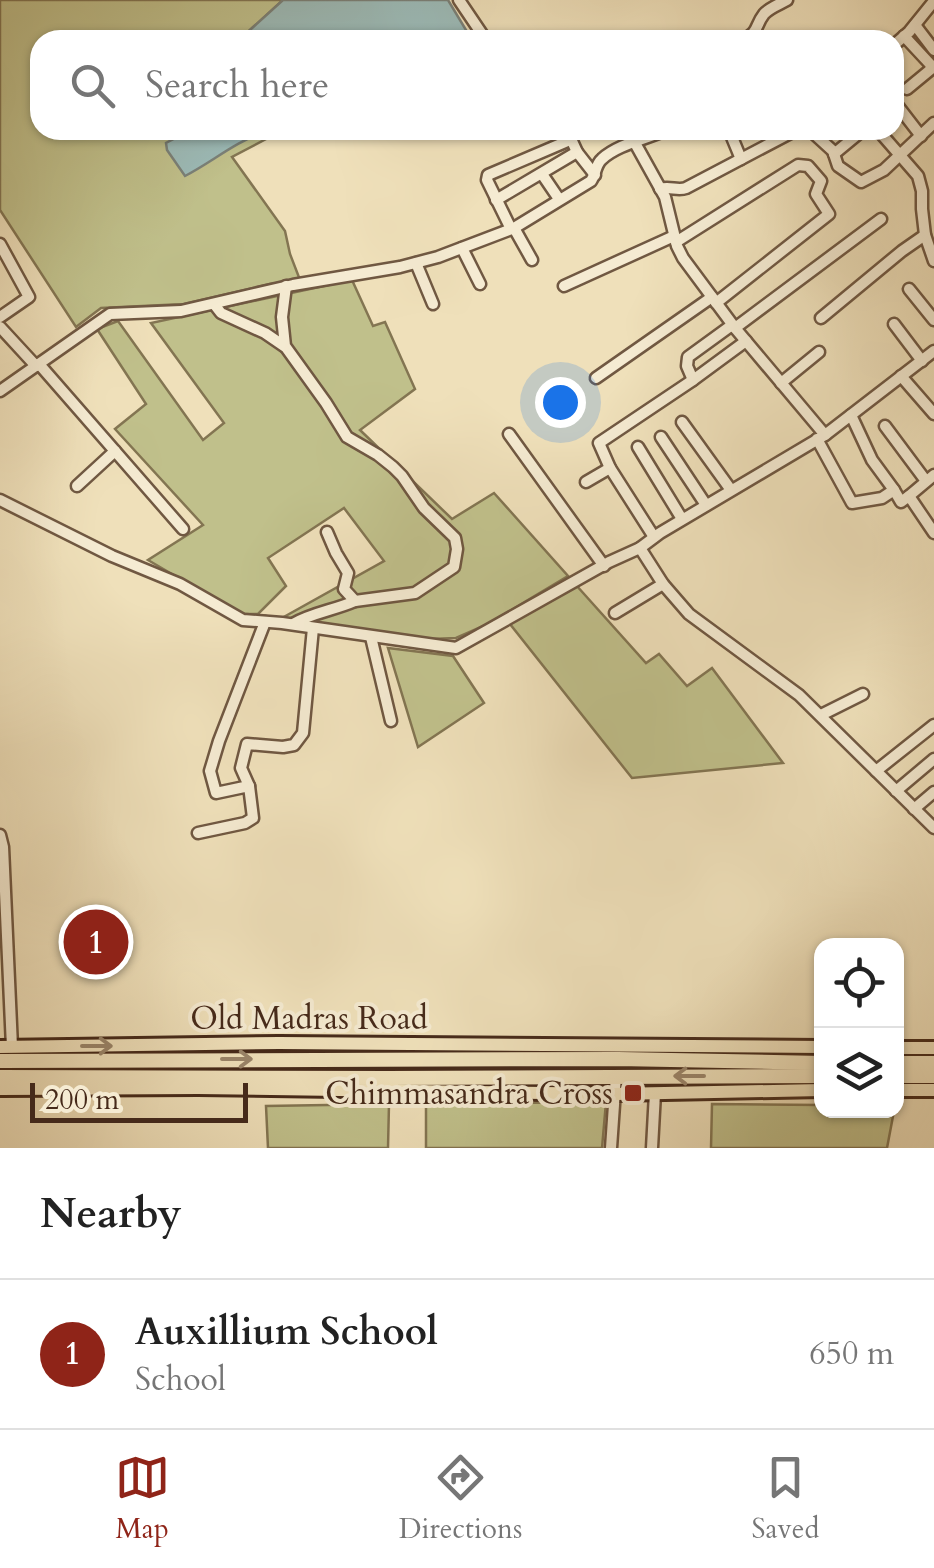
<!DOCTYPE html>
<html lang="en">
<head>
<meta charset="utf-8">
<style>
  body { margin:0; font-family:Cardo,serif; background:#f2f2f2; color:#222 }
  .controls { position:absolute; right:30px; bottom:30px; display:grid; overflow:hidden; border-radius:20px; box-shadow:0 2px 8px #0004 }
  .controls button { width:90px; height:90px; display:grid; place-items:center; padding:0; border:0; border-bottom:2px solid #e0e0e0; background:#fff; color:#222; font:50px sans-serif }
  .scale { position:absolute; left:30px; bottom:25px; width:218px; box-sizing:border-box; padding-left:10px; border:5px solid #462a1a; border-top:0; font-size:28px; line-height:35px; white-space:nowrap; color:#462a1a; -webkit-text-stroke:8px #f5ebd2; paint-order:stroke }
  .you { position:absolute; left:560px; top:402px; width:35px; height:35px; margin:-25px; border:8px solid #fff; border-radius:50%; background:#1a73e8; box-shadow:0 0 0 15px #1a73e833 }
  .badge { display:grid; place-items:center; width:65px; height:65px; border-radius:50%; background:#8f2418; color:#fff; font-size:32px; font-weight:700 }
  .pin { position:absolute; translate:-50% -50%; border:5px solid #fff; box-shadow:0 2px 10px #0006 }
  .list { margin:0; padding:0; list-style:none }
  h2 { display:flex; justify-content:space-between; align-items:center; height:130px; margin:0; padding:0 40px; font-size:42px }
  h2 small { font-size:32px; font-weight:400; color:#767676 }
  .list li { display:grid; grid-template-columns:65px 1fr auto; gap:30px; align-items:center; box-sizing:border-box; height:150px; padding:0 40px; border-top:2px solid #e0e0e0 }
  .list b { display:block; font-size:38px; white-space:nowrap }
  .list p { margin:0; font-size:32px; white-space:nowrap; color:#767676 }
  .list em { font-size:32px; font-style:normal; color:#767676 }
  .icon { flex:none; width:55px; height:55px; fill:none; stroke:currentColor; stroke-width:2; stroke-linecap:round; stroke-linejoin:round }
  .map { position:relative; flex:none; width:934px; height:1148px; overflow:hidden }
  .search { position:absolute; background:#fff; box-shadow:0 2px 8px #0004; left:30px; right:30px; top:30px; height:110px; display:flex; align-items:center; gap:25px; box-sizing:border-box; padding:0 35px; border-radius:30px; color:#767676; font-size:38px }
  .sheet { height:280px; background:#fff }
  nav { display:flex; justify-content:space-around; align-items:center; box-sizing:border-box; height:140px; border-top:2px solid #e0e0e0; background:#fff; font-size:28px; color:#767676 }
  nav a { display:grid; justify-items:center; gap:5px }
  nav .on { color:#8f2418 }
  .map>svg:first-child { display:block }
</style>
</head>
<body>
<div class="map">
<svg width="934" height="1148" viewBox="0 0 934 1148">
  <rect width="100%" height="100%" fill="#efe0ba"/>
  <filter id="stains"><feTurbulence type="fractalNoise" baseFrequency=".002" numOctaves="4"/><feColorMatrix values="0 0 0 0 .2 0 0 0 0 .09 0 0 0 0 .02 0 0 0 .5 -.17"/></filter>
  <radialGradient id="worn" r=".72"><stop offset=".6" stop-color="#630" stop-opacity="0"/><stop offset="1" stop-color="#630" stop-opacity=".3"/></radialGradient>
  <g fill="#c0c08b" stroke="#837552" stroke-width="2.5">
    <path d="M 0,0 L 283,0 L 239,40 L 40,40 L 40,130 L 291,130 L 270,137 L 232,157 L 285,231 L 290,254 L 300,280 L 270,284 L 184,304 L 101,308 L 76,327 L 0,210 Z"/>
    <path d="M 352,280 L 373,326 L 385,322 L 415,389 L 360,430 L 452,519 L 494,493 L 568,576 L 488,624 L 456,638 L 430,639 L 282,618 L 384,561 L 344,508 L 268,558 L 286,586 L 258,614 L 240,614 L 148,560 L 203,525 L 115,429 L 146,404 L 97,329 L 118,321 L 203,440 L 224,423 L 151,323 Z"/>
    <path d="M 576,585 L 646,663 L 659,654 L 687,686 L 712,668 L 783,763 L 632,778 L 510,624 Z"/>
    <path d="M 388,648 L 453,656 L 484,703 L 418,747 Z"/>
    <path d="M 606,1102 L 602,1148 L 426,1148 L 426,1104 Z"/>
    <path d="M 389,1104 L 388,1148 L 268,1148 L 266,1106 Z"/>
    <path d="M 712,1104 L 821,1105 L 822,1110 L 894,1111 L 887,1148 L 711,1148 Z"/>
  </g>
  <g fill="#9cbbb8" stroke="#7a8179" stroke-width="2.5">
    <path d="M 283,0 L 448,0 L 472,40 L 239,40 Z"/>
    <path d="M 191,130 L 263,130 L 264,132 C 235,142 212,162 185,176 L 167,150 L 166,143 Z"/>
  </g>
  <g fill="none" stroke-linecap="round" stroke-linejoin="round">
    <g stroke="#705842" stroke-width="15">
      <g id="minor">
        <path d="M 459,0 L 486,40"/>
        <path d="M 915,25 L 934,50"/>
        <path d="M 904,36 L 931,65 L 930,70 L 907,89"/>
        <path d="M 742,40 C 760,32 754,27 764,14 C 769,8 780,4 787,0"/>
        <path d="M 894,45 L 909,32 L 934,1"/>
        <path d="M 894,101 L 921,136"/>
        <path d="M 567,130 L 577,152 L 595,175"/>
        <path d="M 729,130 L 741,159"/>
        <path d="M 810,130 L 833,151 L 838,166 L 861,182 L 884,170 L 934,123"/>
        <path d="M 878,130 L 918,176 L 922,191 L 922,209 L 925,235 L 934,261"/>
        <path d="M 635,143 L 665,197 L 677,246 L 683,258 L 735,328 L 825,435"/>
        <path d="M 834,154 L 863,130"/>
        <path d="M 542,174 L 559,199"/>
        <path d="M 660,189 C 669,186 678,191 686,188 L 796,130"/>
        <path d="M 496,200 L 577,152"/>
        <path d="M 514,228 L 532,260"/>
        <path d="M 511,229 L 487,180 L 488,175 L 570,140"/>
        <path d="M 676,242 L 798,165 L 808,166 L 821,181 L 816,194 L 829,214 L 716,303"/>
        <path d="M 0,244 L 29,297 L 0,317"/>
        <path d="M 462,248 L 480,284"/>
        <path d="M 416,263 L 433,304"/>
        <path d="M 286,286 L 282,317 L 285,346 L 326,403 L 347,437 L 378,455 L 393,467 L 402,476 L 424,508 L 455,538 L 457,549 L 454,567 L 415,593 L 355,601 L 344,589 L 348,573 L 336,553 L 327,532"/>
        <path d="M 564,286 L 674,236"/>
        <path d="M 909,289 L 934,320"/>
        <path d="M 214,304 L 221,313 L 265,333 L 284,346"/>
        <path d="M 821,318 L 902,251 L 925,235"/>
        <path d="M 894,324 L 922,361"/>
        <path d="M 0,327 L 36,366"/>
        <path d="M 735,328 L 881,219"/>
        <path d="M 39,364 L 183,529"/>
        <path d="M 901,376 L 934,414"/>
        <path d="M 596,378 L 712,297"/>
        <path d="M 693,380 L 687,366 L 688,357 L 732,325"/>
        <path d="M 781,383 L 819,352"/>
        <path d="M 0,391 L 110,314 L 181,311 L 293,285 L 400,267 L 438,257 L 514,228 L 591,181 C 596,174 595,165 602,159 C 618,144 647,139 666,130"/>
        <path d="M 851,415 L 872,460 L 894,490"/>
        <path d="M 682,422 L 731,490"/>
        <path d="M 885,426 L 926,481"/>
        <path d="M 509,434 L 604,566"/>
        <path d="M 661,437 L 706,505"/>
        <path d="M 817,439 L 852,503 L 882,498 L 894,490 L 901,502 L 909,496"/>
        <path d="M 638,447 L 682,519"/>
        <path d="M 934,475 L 909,496 L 934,533"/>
        <path d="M 586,482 L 610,468"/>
        <path d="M 77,486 L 115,451"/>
        <path d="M 0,500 L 112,556 L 180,584 L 243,620 L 282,623 L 456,648 L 609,562 L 640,548 L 660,533 L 825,435 L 934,351"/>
        <path d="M 654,537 L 610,468 L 599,443 L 693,380 L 746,341"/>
        <path d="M 640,548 L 663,584 L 689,614 L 799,695 L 934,828"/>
        <path d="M 615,613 L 663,584"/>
        <path d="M 293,624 C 311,613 335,610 355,601"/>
        <path d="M 371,637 L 391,721"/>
        <path d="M 821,715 L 863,694"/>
        <path d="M 876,771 L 934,725"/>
        <path d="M 249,786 L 241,768 L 247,744 L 283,747 L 294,745 L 303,733 L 313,628"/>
        <path d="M 896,791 L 934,759"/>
        <path d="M 914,809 L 934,792"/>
        <path d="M 198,833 L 245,823 L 253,818 L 249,786 L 216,793 L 210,771 L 219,741 L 265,622"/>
        <path d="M 0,835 L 3,847 L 12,1047"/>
        <path d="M 611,1148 L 616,1076"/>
        <path d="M 652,1148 L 655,1093"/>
      </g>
    </g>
    <g stroke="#462a1a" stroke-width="18">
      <g id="major">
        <path d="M 0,1047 L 279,1043 L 822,1047"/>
        <path d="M 896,1048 L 934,1048"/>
        <path d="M 0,1089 L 198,1088 L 615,1094 L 822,1090"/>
        <path d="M 896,1090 L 934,1090"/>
      </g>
    </g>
    <g stroke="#462a1a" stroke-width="19">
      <g id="highway">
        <path d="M 0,1061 L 618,1059 L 822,1063"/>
        <path d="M 896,1063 L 934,1063"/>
        <path d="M 896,1076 L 934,1076"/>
        <path d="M 0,1077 L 389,1078 L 822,1076"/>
      </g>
    </g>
    <use href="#minor" stroke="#f5ebd2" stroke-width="10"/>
    <use href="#major" stroke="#efe0ba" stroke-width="12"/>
    <use href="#highway" stroke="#efe0ba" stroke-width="14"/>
  </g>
  <defs><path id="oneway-shaft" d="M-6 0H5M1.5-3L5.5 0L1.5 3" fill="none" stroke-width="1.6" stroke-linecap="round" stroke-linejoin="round" transform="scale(2.5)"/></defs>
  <g stroke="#9a856a">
    <use href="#oneway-shaft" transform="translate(97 1046)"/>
    <use href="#oneway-shaft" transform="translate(237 1059)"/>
    <use href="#oneway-shaft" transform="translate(689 1076) rotate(-180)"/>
  </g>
  <rect fill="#8f2418" stroke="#f5ebd2" stroke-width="4" x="623" y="1083" width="20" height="20" rx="5"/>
  <g text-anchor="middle" stroke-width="8" stroke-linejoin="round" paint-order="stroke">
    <g font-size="32" fill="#462a1a" stroke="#f5ebd2">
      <text x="309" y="1029">Old Madras Road</text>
    </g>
    <g font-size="32" fill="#462a1a" stroke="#f5ebd2" text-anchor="end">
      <text x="613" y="1104">Chimmasandra Cross</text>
    </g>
  </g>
  <rect width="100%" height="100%" filter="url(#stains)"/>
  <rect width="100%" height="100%" fill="url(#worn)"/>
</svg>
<div class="controls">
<button><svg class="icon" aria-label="locate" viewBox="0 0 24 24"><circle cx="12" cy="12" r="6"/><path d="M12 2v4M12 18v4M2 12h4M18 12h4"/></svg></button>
<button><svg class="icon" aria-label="layers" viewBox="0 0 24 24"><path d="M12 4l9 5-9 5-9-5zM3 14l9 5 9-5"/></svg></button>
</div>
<div class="scale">200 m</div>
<div class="you"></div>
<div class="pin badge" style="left:96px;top:942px">1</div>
<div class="search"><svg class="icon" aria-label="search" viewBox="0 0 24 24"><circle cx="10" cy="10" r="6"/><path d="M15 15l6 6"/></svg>Search here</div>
</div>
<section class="sheet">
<h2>Nearby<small></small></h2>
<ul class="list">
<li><span class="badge">1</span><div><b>Auxillium School</b><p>School</p></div><em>650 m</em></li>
</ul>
</section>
<nav>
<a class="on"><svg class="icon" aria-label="map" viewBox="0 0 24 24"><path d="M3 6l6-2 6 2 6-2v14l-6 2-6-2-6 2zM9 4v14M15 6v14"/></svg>Map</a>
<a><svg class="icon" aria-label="directions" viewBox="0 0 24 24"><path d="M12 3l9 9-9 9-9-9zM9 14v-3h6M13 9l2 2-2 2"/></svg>Directions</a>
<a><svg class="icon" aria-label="saved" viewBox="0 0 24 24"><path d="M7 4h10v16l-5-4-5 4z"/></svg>Saved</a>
</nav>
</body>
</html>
